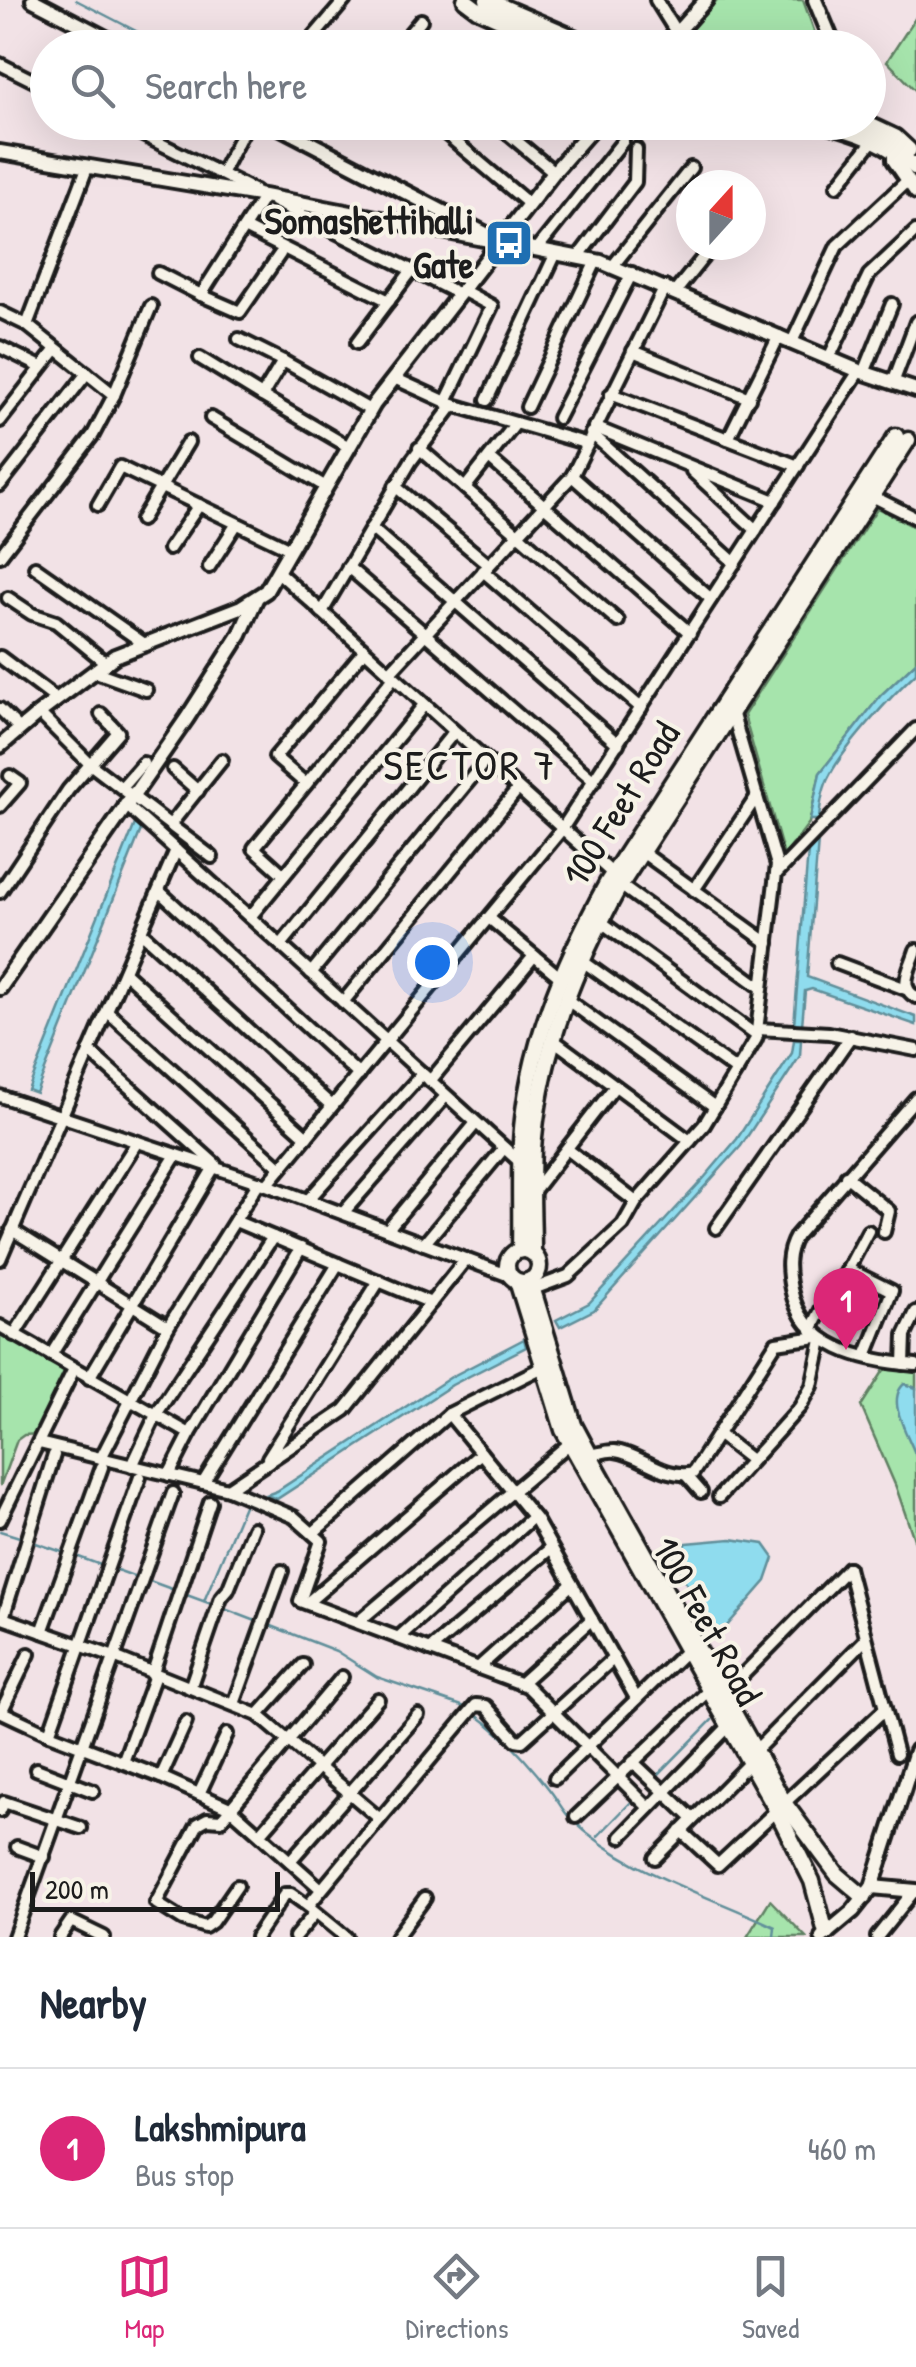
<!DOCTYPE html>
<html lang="en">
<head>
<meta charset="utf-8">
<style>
  body { margin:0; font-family:"Patrick Hand",sans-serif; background:#f2f2f3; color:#1f2937 }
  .compass { position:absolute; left:676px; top:170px; width:90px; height:90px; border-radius:50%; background:#fff; box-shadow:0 10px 40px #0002; rotate:21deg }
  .scale { position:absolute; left:30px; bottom:25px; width:250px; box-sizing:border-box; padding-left:10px; border:5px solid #1c1c1c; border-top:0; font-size:28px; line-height:35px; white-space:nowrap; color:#1c1c1c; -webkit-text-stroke:8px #f7f3e8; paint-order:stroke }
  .you { position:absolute; left:432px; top:962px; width:35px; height:35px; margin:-25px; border:8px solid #fff; border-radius:50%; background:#1a73e8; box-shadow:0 0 0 15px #1a73e833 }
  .badge { display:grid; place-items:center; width:65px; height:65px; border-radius:50%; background:#db2777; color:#fff; font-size:32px; font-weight:700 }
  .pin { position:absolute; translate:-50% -82px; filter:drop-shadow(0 2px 5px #0008) }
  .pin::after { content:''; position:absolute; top:52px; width:35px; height:30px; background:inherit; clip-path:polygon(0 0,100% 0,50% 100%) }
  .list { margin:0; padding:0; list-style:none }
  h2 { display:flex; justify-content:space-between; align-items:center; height:130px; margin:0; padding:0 40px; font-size:42px }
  h2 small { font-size:32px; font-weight:400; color:#747a83 }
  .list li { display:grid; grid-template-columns:65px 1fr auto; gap:30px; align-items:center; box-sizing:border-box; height:160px; padding:0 40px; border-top:2px solid #e0e1e3 }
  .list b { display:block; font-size:38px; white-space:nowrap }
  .list p { margin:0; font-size:32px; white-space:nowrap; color:#747a83 }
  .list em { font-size:32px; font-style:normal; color:#747a83 }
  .icon { flex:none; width:55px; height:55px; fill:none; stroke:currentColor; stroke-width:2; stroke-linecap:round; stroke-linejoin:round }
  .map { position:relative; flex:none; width:916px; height:1937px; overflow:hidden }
  .search { position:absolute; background:#fff; box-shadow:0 10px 40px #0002; left:30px; right:30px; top:30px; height:110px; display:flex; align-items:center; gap:25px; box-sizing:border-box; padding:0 35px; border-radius:55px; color:#747a83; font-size:38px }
  .sheet { height:290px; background:#fff }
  nav { display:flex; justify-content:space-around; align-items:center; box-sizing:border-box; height:140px; border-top:2px solid #e0e1e3; background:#fff; font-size:28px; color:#747a83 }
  nav a { display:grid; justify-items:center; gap:5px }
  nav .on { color:#db2777 }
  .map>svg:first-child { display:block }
</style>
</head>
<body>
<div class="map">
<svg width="916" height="1937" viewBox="0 0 916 1937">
  <rect width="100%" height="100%" fill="#f2e2e6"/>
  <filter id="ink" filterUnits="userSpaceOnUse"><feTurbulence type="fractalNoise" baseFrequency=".01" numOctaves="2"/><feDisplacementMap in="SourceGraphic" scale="20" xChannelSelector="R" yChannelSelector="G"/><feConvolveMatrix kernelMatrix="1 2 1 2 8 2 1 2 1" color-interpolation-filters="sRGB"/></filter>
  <g filter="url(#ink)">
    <g fill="#a6e4ac" stroke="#618064" stroke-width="2.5">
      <path d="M 717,0 L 803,0 L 820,47 L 676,47 Z"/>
      <path d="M 916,17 L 916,91 L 887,61 Z"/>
      <path d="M 877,508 L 916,528 L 916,662 L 881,695 L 820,773 L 809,823 L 784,856 L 744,715 Z"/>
      <path d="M 0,1334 L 67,1371 L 38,1434 L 24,1435 L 17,1440 L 0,1486 Z"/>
      <path d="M 886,1367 L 916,1373 L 916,1388 L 904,1384 L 910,1437 L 916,1456 L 916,1545 L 896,1487 L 861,1406 Z"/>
      <path d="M 770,1900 L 806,1937 L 747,1937 Z"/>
    </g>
    <g fill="#8fdcee" stroke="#618f9a" stroke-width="2.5">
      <path d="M 916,662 L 916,673 C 892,695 845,746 830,775 C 822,789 820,805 819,820 L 810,820 L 820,773 L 881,695 Z"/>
      <path d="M 137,819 L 143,825 L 36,1093 L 28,1090 Z"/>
      <path d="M 818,841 L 807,977 L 916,1017 L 916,1025 L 812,989 L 805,991 L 802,1025 L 794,1025 L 808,851 Z"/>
      <path d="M 794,1040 L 801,1040 L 800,1056 L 741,1146 L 594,1310 L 560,1327 L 556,1320 L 589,1303 L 704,1178 L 737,1139 L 792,1053 Z"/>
      <path d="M 524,1339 L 526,1347 L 452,1385 L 277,1499 L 266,1495 L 277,1491 L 451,1377 Z"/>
      <path d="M 904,1384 L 916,1388 L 916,1456 C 909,1436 885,1401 904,1384 Z"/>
      <path d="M 731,1539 L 764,1544 L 774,1558 L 766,1581 L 719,1635 L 715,1634 L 672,1558 L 687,1543 Z"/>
    </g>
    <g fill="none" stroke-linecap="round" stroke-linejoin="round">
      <g stroke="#618f9a" stroke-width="2.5">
        <path d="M 76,0 L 169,48"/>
        <path d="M 411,38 L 444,36"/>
        <path d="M 316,39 L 335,42 L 398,39"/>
        <path d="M 278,48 C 287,36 294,36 308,38"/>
        <path d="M 0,1531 L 26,1539"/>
        <path d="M 33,1542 L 68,1554"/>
        <path d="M 76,1556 L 106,1567"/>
        <path d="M 114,1569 L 139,1578"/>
        <path d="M 147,1580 L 177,1591"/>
        <path d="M 184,1594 L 214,1605"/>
        <path d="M 204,1601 L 246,1501"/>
        <path d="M 222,1608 L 261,1623"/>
        <path d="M 269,1625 L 336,1651 L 377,1677 L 465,1707"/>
        <path d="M 476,1715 C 504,1735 531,1765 552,1793 C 558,1801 563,1811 570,1818 C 629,1874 704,1893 775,1927 L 774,1937"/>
        <path d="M 654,1779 L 712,1720"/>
        <path d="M 598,1836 L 634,1799"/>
      </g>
      <g stroke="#1c1c1c" stroke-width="18">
        <g id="minor">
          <path d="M 656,0 L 676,32"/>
          <path d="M 304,48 L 345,0"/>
          <path d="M 404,48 L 400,45 L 421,20"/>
          <path d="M 0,64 L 48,88"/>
          <path d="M 117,122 L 255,191"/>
          <path d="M 432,122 L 529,204"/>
          <path d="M 494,122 L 554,172"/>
          <path d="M 221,174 L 248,122"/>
          <path d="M 837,186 L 875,138"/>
          <path d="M 264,196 L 201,295 L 240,312 L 280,254"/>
          <path d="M 274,201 L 459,294"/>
          <path d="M 244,228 L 389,301"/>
          <path d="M 537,249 L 623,141"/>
          <path d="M 578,257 L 635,182 L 636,149"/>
          <path d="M 612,267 L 691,168"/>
          <path d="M 158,273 L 201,295"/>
          <path d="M 676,291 L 713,245"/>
          <path d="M 0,312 L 27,325 L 114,395"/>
          <path d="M 27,325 L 87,168"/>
          <path d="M 239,339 L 283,361"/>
          <path d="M 792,342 L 837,246 L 908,180"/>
          <path d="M 357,343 L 412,270"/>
          <path d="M 0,347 L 41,367"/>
          <path d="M 633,351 L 749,398"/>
          <path d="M 200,358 L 262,396"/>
          <path d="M 829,358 L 869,275 L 916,231"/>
          <path d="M 864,373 L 892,304"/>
          <path d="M 394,378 L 453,405 L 585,443"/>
          <path d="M 893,383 L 916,322"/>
          <path d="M 611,394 L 798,466"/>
          <path d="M 487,400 L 556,253"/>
          <path d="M 446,402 L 492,306 L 462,290"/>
          <path d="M 527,407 L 596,261"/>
          <path d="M 211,418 L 326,487"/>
          <path d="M 558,418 L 632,273"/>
          <path d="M 0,421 L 56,349"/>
          <path d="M 594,427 L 775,501"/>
          <path d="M 591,433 L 735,563"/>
          <path d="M 728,439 L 779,336"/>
          <path d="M 349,447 L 262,396 L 283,361 L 370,410"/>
          <path d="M 419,448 L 618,621"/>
          <path d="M 489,458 L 690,633"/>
          <path d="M 692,471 L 756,530"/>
          <path d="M 572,476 L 711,599"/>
          <path d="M 0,485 L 87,373"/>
          <path d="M 395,486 L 489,565"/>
          <path d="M 465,488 L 516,423"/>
          <path d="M 868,494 L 916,518"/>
          <path d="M 98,505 L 120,467 L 290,549"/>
          <path d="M 141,520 L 188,442"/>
          <path d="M 371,528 L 618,744"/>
          <path d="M 169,549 L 199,505"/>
          <path d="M 0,556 L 93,435 L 114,395 L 151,306"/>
          <path d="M 35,567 L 146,645"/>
          <path d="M 209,567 L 236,525"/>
          <path d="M 348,567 L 594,781"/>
          <path d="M 483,571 L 641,708"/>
          <path d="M 278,572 L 613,874"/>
          <path d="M 8,598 L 32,614 L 56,622 L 106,663"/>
          <path d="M 322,612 L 411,461 L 453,405"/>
          <path d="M 0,657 L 56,699"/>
          <path d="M 96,672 L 146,690"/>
          <path d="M 389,673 L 572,476 L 665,287"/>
          <path d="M 0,709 L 20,729"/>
          <path d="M 39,713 L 90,764 L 212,857"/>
          <path d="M 173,769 L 198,791"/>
          <path d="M 306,784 L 275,757 L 364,651"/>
          <path d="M 122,787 L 143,763"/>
          <path d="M 125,804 L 521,1163"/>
          <path d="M 0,806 L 20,783 L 10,776"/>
          <path d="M 170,825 L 222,760"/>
          <path d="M 642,852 L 768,943"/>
          <path d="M 777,873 L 916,729"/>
          <path d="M 284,875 L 254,848 L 394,677"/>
          <path d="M 620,885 L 762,988"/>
          <path d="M 694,890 L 757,796"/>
          <path d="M 159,891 L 359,1075"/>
          <path d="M 0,892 L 68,790 L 118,732 L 101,714"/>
          <path d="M 250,917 L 424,705"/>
          <path d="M 489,918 L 561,978"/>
          <path d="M 600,921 L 757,1036"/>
          <path d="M 141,932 L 332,1106"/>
          <path d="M 281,945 L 454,732"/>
          <path d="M 916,950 C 911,967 897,987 916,997"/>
          <path d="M 581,960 L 737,1071"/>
          <path d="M 837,963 L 906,989"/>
          <path d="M 124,972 L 307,1137"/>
          <path d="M 311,973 L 486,760"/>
          <path d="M 566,999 L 715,1107"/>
          <path d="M 343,1002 L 518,789"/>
          <path d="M 107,1011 L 281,1168"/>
          <path d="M 758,1029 L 829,1033 L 916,1050"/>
          <path d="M 552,1039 L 690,1141"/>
          <path d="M 89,1051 L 215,1164"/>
          <path d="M 430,1081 L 534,956"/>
          <path d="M 0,1096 L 267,1185 L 510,1276"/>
          <path d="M 916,1098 L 796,1236 C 786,1253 787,1270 791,1289 C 803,1348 864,1361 916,1365"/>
          <path d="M 567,1149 L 636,1202"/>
          <path d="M 846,1176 L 889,1211 L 884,1232"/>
          <path d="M 267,1185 L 562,829 L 859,371"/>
          <path d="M 533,1192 L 615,1086"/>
          <path d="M 308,1200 L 422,1074"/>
          <path d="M 343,1213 L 446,1096"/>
          <path d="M 235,1221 L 431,1303"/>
          <path d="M 716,1228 L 851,1036"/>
          <path d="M 12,1230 L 168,1327"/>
          <path d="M 387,1230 L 476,1123"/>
          <path d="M 424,1244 L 504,1148"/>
          <path d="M 0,1259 L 176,850"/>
          <path d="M 848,1269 L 892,1291 L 866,1356"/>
          <path d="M 533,1289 L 568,1276 L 623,1225 L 636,1202 L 704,1125 L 756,1039 L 777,865 L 731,708"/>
          <path d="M 0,1326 L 190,1434"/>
          <path d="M 811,1330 L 829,1294 L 841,1282 L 868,1231"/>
          <path d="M 14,1335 L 137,1142"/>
          <path d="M 51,1355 L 176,1155"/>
          <path d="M 904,1364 L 905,1335 L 916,1312"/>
          <path d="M 89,1378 L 214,1167"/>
          <path d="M 449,1414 L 536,1520 L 636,1698"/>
          <path d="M 719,1435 L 751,1460"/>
          <path d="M 39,1443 L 228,1489 L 294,1517 L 321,1541 L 300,1601 L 527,1686 L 649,1808"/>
          <path d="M 591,1455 C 598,1454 608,1450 615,1451 C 641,1454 665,1480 693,1473 L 776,1343 L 817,1337"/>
          <path d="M 101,1458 L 168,1327 L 259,1182"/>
          <path d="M 268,1458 L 379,1281"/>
          <path d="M 132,1466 L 157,1413 L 273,1237"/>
          <path d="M 169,1475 L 190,1434 L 301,1248"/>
          <path d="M 687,1476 L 701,1492"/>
          <path d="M 203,1483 L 338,1264"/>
          <path d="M 228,1489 L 345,1410 L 466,1259"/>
          <path d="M 719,1497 L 800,1407 L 812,1386 L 822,1340"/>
          <path d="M 0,1520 L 74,1369"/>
          <path d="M 313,1533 L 449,1414 L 543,1367"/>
          <path d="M 848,1568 L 897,1754"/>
          <path d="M 307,1603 L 481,1453"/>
          <path d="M 0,1617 L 114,1657 L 258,1715 L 380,1819 L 476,1705 L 486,1706 L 516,1740 L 522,1741 L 614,1658"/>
          <path d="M 3,1618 L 54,1455"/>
          <path d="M 358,1622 L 570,1443"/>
          <path d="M 42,1632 L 102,1467"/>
          <path d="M 398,1638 L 533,1517"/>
          <path d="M 430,1650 L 551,1548"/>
          <path d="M 478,1668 L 572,1584"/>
          <path d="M 152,1675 L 210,1502"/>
          <path d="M 520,1684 L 592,1619"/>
          <path d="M 190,1688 L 221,1598 L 228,1590 L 253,1528"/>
          <path d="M 725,1693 L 848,1568"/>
          <path d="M 234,1704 L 282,1571"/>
          <path d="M 0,1711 L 49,1734 L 140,1477"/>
          <path d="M 1,1712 L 29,1654"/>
          <path d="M 258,1715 L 303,1665"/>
          <path d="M 49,1734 L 161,1777 L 230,1808 L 320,1888"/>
          <path d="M 757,1749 L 866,1639"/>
          <path d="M 123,1762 L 155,1675"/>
          <path d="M 633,1762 L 693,1819"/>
          <path d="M 36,1769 L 93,1791"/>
          <path d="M 161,1777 L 186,1722"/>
          <path d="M 555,1778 L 687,1650"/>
          <path d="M 199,1794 L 227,1734"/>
          <path d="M 0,1811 L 4,1802 L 81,1828"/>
          <path d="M 576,1817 L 709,1690"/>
          <path d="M 681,1831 L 718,1865 L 885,1709"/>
          <path d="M 260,1834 L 378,1699"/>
          <path d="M 621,1837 L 729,1726"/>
          <path d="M 17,1847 L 44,1857"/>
          <path d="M 655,1858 L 750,1762"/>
          <path d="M 290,1861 L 418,1715"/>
          <path d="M 237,1886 L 212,1922 L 205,1927 L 183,1920 L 156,1903 L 198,1824 L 207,1819 L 221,1820 L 342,1677"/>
          <path d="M 14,1937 L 173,1493"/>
          <path d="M 60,1937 L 71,1921 L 104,1937"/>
          <path d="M 256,1937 L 285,1894 L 291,1894 L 308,1906"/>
          <path d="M 295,1937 L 315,1913"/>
          <path d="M 346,1937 L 308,1906 L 380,1819"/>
          <path d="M 396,1937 L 425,1898"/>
          <path d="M 877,1937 L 914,1891"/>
        </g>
      </g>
      <g stroke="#1c1c1c" stroke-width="20">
        <g id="tertiary">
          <path d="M 33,0 L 125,48"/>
          <path d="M 815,0 L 835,48"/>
          <path d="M 663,48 L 706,0"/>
          <path d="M 270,122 L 484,233"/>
          <path d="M 894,146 L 894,160 L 916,192"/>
          <path d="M 0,152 L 264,196 L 601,262 L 859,371 L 916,390"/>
          <path d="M 0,746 L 39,713 L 115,656 L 241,607 L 266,591 L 374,404 L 554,172 L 598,122"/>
          <path d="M 0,988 L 187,718 L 240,635 L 256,599"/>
          <path d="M 872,1887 L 916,1891"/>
          <path d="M 822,1937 L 853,1911 L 872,1887 L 916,1751"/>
        </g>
      </g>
      <g stroke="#1c1c1c" stroke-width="21">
        <g id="secondary">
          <path d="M 465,0 L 477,9 L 564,48"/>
          <path d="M 487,0 L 577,39 L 604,48"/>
          <path d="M 821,122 C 861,134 884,140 916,168"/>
          <path d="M 863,122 L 895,137 L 909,150"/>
          <circle cx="523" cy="1266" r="16"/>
          <path d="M 520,1250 C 521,1214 519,1178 521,1142 C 526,1050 563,963 607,883 L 896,436"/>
          <path d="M 533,1253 C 533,1215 530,1175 534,1137 C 543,1047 575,968 618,889 L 908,440"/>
          <path d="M 530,1280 L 574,1425 L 598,1470 L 785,1804 L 837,1874 L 864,1897"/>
          <path d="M 517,1281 L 563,1430 L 777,1811 L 812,1881 L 826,1933"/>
        </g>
      </g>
      <use href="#minor" stroke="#f7f3e8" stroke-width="10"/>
      <use href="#tertiary" stroke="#f7f3e8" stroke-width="12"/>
      <use href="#secondary" stroke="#f7f3e8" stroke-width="14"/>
    </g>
  </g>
  <defs>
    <g id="bus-square" transform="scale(2.5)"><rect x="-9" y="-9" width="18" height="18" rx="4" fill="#1f6fb2" stroke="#f7f3e8"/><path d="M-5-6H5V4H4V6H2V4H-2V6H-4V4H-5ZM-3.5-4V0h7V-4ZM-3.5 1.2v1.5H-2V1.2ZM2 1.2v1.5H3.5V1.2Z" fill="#fff"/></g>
  </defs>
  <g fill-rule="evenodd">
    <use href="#bus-square" x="509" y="243"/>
  </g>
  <g text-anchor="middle" stroke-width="8" stroke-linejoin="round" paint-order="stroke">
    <g font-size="38" font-weight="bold" fill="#1c1c1c" stroke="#f7f3e8" text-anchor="end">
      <text x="474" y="234">Somashettihalli<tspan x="474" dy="44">Gate</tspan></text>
    </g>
    <g font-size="38" fill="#1c1c1c" stroke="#f7f3e8">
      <text transform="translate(621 804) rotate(-58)" y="13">100 Feet Road</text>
      <text transform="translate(707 1621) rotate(61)" y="13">100 Feet Road</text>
    </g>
    <g font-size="42" letter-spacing="2.5" fill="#1c1c1c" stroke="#f7f3e8">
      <text x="470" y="780">SECTOR 7</text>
    </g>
  </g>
</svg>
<svg class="compass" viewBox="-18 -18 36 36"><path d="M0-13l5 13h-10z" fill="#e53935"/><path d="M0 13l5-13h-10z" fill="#747a83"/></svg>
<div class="scale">200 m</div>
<div class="you"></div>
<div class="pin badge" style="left:846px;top:1350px">1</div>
<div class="search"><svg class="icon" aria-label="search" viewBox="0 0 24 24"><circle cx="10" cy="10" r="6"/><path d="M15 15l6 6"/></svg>Search here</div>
</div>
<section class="sheet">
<h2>Nearby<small></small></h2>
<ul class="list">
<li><span class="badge">1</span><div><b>Lakshmipura</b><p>Bus stop</p></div><em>460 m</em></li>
</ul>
</section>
<nav>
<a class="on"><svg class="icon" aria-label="map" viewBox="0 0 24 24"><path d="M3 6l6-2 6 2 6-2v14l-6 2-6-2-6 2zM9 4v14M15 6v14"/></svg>Map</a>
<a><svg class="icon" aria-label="directions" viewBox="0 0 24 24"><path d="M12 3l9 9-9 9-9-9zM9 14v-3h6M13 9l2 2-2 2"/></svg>Directions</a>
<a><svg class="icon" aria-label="saved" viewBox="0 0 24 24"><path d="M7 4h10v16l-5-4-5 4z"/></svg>Saved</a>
</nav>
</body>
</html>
